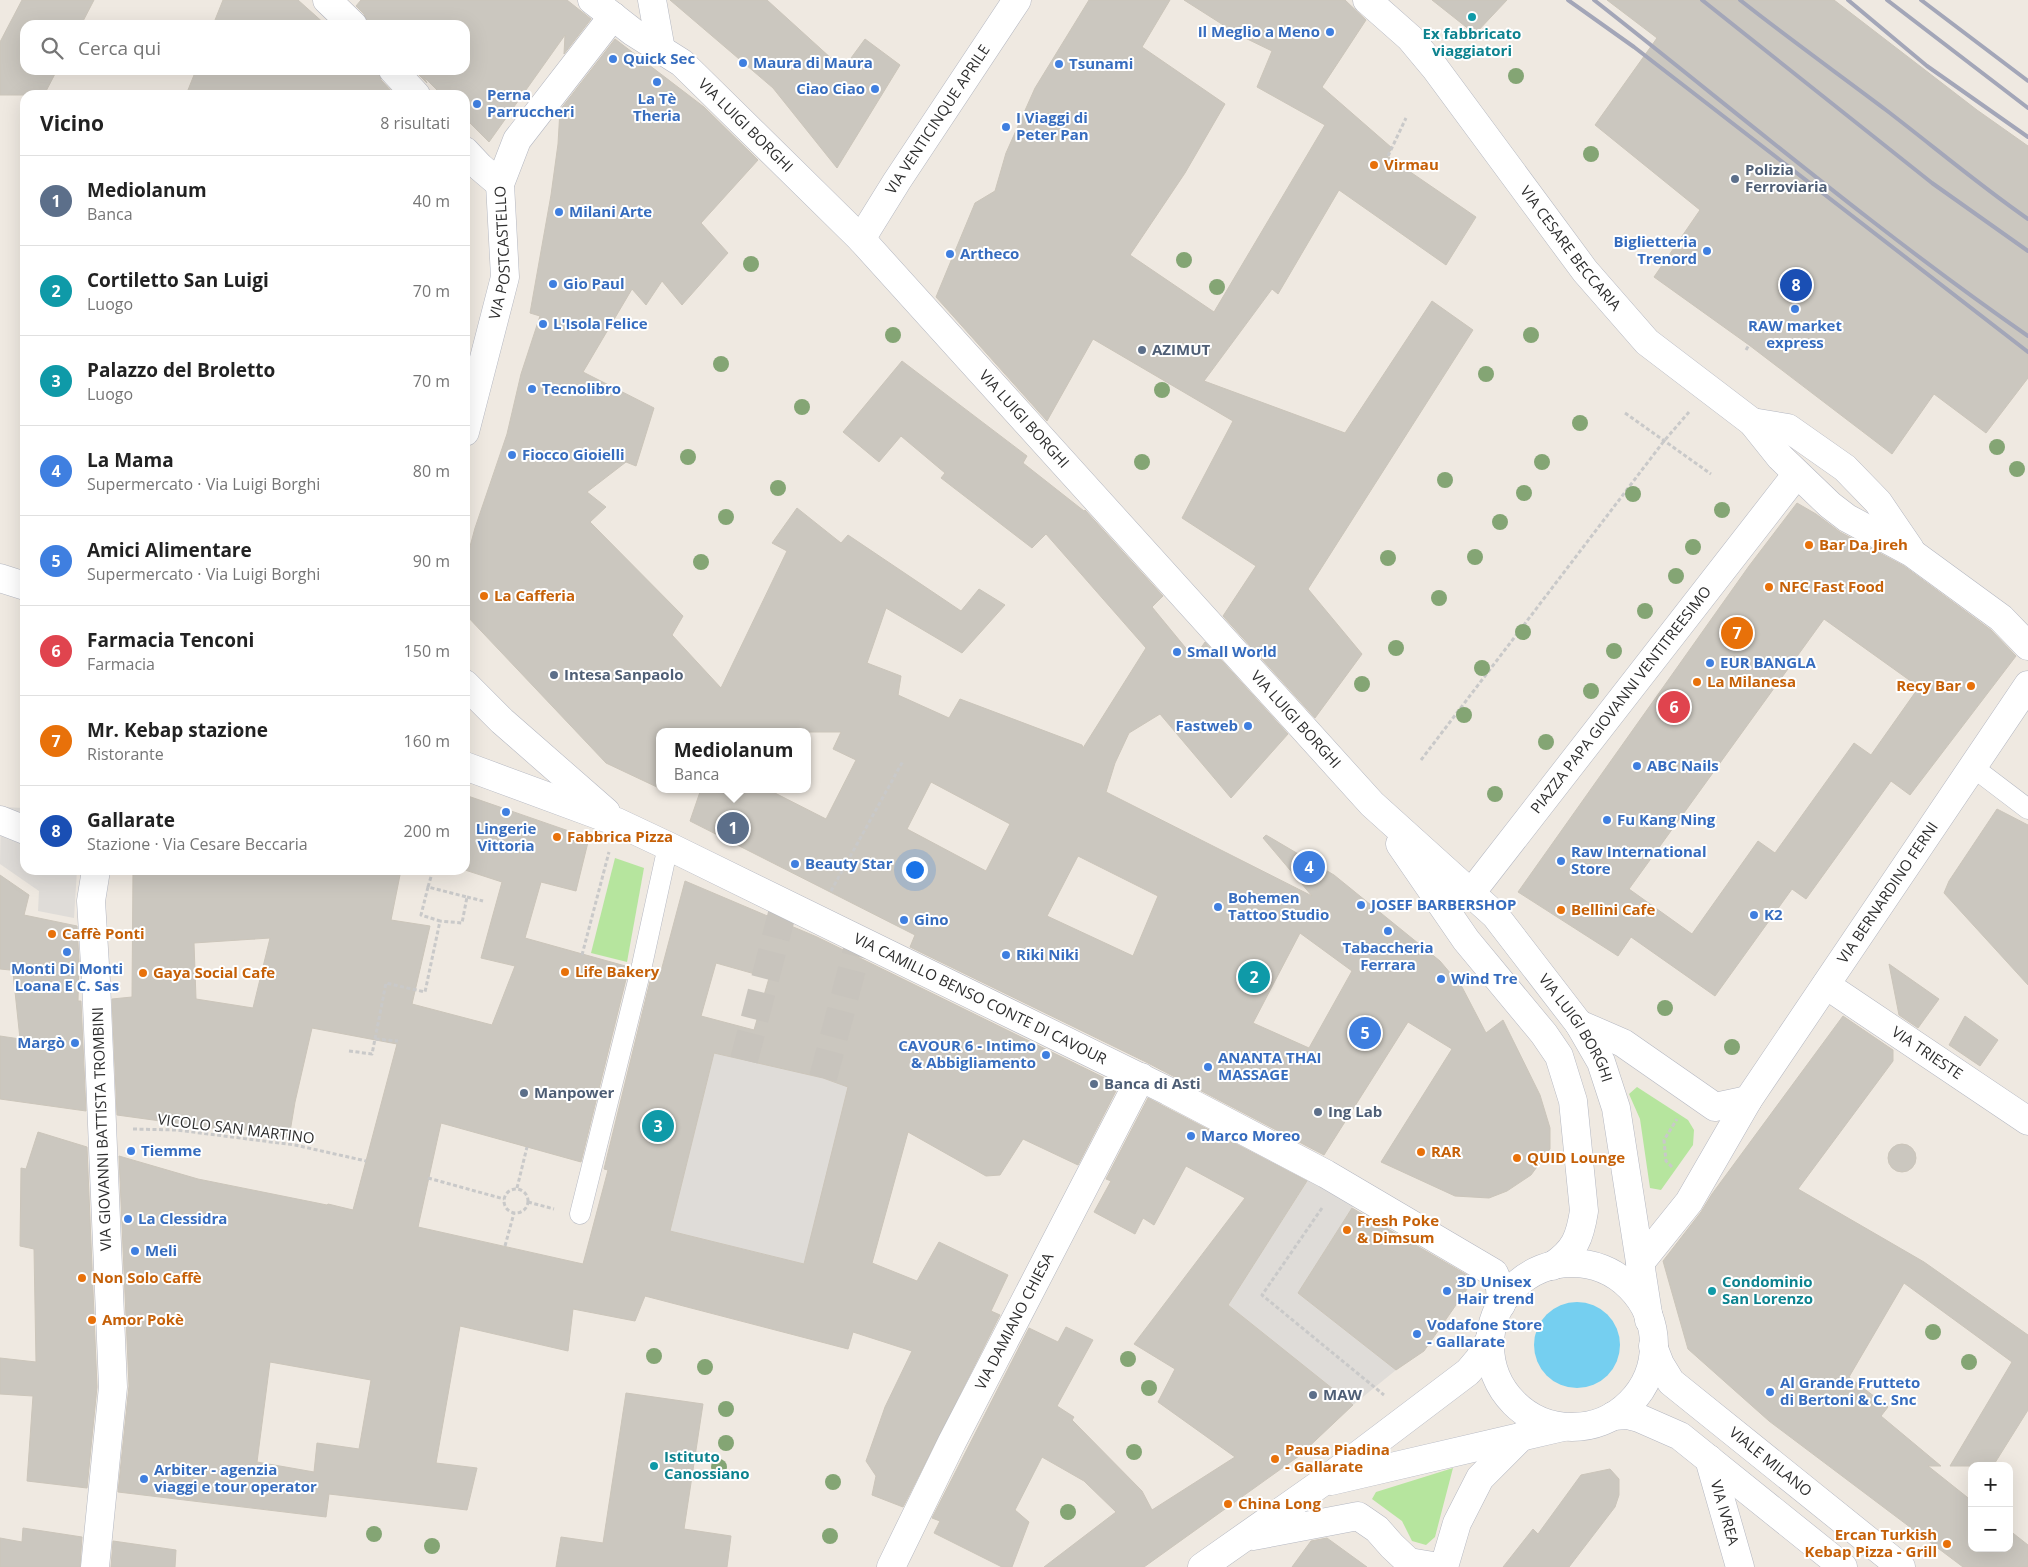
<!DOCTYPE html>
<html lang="it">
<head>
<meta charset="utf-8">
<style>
  body { margin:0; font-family:"Open Sans",sans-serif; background:#f2f2f2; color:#222 }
  .controls { position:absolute; right:15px; bottom:15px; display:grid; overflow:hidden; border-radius:10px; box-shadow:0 5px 20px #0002 }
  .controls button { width:45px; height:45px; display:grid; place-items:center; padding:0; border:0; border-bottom:1px solid #e0e0e0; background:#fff; color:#222; font:25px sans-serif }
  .you { position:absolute; left:914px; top:869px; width:18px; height:18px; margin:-12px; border:4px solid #fff; border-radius:50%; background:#1a73e8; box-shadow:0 0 0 8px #1a73e833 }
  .badge { display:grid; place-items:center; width:32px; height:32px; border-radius:50%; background:#4264fb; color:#fff; font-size:16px; font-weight:700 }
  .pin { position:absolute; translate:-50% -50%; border:2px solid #fff; box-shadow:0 1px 5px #0006 }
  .popup { position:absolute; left:656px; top:728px; width:155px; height:65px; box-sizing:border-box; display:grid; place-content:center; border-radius:10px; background:#fff; filter:drop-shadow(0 1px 4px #0005); font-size:16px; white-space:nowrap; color:#767676 }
  .popup b { font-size:19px; color:#222 }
  .popup::after { content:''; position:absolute; left:50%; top:100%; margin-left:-10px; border:10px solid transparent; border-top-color:#fff }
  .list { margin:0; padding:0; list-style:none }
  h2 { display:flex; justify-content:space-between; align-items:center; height:65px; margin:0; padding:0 20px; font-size:21px }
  h2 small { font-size:16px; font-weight:400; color:#767676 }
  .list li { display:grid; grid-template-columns:32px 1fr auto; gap:15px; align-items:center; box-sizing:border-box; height:90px; padding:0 20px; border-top:1px solid #e0e0e0 }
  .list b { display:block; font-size:19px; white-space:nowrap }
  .list p { margin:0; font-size:16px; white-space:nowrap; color:#767676 }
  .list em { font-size:16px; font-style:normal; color:#767676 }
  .icon { flex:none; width:28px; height:28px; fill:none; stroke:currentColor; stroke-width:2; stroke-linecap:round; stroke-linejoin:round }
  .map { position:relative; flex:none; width:2028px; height:1567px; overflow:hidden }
  .search { position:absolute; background:#fff; box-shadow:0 5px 20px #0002; left:20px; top:20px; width:450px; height:55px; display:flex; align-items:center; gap:12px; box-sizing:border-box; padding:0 18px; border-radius:15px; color:#767676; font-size:19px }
  .panel { position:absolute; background:#fff; box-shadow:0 5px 20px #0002; left:20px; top:90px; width:450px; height:785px; border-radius:15px }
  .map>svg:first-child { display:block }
</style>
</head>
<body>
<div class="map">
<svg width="2028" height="1567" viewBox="0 0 2028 1567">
  <rect width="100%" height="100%" fill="#efe9e1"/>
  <g fill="#b6e59e">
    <path d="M 615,858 L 644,868 L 627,962 L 591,953 Z"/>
    <path d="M 1637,1087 L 1688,1120 L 1694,1130 L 1693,1145 L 1661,1190 L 1650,1188 L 1640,1119 L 1629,1094 Z"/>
    <path d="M 1453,1468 L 1435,1537 L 1426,1545 L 1412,1541 L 1402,1521 L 1372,1499 L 1376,1492 Z"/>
  </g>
  <g fill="#dfdcd8">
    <path d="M 1,807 L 25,808 L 25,870 L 77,870 L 74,918 L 38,911 L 39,891 L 0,864 Z"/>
    <path d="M 714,1053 L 823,1078 L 849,1087 L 804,1264 L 670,1231 Z"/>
    <path d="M 1308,1180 L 1353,1206 L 1298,1293 L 1396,1370 L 1353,1405 L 1228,1305 Z"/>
  </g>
  <circle fill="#75cff0" cx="1577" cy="1345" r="43"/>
  <g fill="#cbc7bf" stroke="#cbc5ba" fill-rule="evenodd">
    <path d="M 22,0 L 94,0 L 81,25 L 25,25 L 25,70 L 57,70 L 44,95 L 0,95 L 0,42 Z"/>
    <path d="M 223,0 L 298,0 L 326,25 L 213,25 Z"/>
    <path d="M 361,0 L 567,0 L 591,19 L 564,54 L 565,35 L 489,142 L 465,118 L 465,95 L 442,95 L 424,77 L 427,83 L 414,70 L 465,70 L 465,25 L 368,25 L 364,14 L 356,6 Z"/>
    <path d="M 670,0 L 767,0 L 843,69 L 865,39 L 900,65 L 837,168 L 773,88 Z"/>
    <path d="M 1089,0 L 1170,0 L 1142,47 L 1225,104 L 1185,173 L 1130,255 L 1214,312 L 1325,125 L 1257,87 L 1272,51 L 1239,35 L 1184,0 L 1345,0 L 1366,20 L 1322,87 L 1392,148 L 1387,156 L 1476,217 L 1446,265 L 1339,190 L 1278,294 L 1272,289 L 1204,381 L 1345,433 L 1432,301 L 1473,330 L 1308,589 L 1362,654 L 1315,718 L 1223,616 L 1256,566 L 1182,518 L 1233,421 L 1093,339 L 1047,421 L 936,297 L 975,203 L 995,191 L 1006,153 L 1035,88 Z"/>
    <path d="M 1432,0 L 1507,0 L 1475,34 Z"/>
    <path d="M 1607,0 L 1834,0 L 1977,110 L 2028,146 L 2028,378 L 1986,433 L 1934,394 L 1892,454 L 1749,345 L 1654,277 L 1700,210 L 1595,125 L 1657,38 Z"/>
    <path d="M 615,39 L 704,107 L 758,160 L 701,223 L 728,253 L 682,305 L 662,281 L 646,305 L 632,289 L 583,372 L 654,408 L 636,466 L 626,462 L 587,492 L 606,507 L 590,522 L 683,616 L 672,635 L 721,688 L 787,551 L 772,543 L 797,508 L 841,543 L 848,535 L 961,611 L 979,589 L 1005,605 L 962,653 L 886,608 L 867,663 L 901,676 L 898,695 L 949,718 L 960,699 L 1082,745 L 1083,748 L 1146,648 L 1046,534 L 1032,548 L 941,478 L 945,473 L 901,436 L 879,462 L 843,432 L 902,361 L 1027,456 L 1023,463 L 1084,511 L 1085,510 L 1163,596 L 1152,607 L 1194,658 L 1205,642 L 1288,734 L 1231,798 L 1160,714 L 1129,733 L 1115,763 L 1106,792 L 1312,896 L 1263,838 L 1266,835 L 1334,875 L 1440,961 L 1462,987 L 1486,1033 L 1503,1020 L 1540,1095 L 1550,1128 L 1550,1149 L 1531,1175 L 1507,1191 L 1489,1198 L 1455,1196 L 1381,1162 L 1452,1049 L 1408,1022 L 1324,1155 L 1148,1063 L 910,947 L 915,935 L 690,821 L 701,789 L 767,789 L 826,819 L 856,760 L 833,749 L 841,732 L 659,732 L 659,788 L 606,763 L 465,614 L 465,565 L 475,528 L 507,434 L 521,374 L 540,316 L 530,313 L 551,195 L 558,144 L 560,110 ZM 931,782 L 1010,824 L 986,871 L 907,829 ZM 1078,856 L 1158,896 L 1133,956 L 1047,916 ZM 1300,933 L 1352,971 L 1309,1048 L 1253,1023 Z"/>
    <path d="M 196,70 L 378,70 L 381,80 L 395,95 L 186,95 Z"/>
    <path d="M 1797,503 L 1816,514 L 1840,532 L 1904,566 L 1991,630 L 2016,656 L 1910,795 L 1891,781 L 1806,899 L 1792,889 L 1715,996 L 1631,937 L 1618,956 L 1518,892 L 1749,566 ZM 1824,619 L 1919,687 L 1871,755 L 1854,743 L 1775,853 L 1758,841 L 1692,934 L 1629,889 Z"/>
    <path d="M 465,795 L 589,838 L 576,891 L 541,882 L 525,938 L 629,967 L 581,1162 L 441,1123 L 418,1227 L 583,1264 L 608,1170 L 604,1169 L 652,973 L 660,975 L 685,881 L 817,937 L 1119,1085 L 1078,1165 L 1023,1139 L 1000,1175 L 986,1176 L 908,1132 L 872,1263 L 917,1281 L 939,1242 L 1008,1275 L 991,1311 L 1000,1315 L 903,1507 L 872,1495 L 876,1476 L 866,1461 L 885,1407 L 912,1351 L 853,1332 L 848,1349 L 645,1296 L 635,1321 L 573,1309 L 568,1351 L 460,1326 L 436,1463 L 477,1468 L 467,1510 L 329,1494 L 326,1517 L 118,1492 L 129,1386 L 119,1156 L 198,1179 L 327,1205 L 328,1204 L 353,1210 L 397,1044 L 312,1028 L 295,1102 L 289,1138 L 226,1126 L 226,1130 L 117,1115 L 112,999 L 132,997 L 133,870 L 401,870 L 391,920 L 430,926 L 412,1004 L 492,1025 L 515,966 L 481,958 L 502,882 L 465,870 ZM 270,938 L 253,1008 L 196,999 L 194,943 ZM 716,963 L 769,978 L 754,1030 L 701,1016 ZM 714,1053 L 823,1078 L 848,1087 L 804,1264 L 670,1231 ZM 270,1362 L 371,1380 L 359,1449 L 317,1443 L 314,1472 L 257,1462 Z"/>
    <path d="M 1997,809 L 2028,825 L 2028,985 L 1944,893 L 1949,881 Z"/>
    <path d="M 0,875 L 29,895 L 24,915 L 77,926 L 79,960 L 78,1001 L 81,1001 L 86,1111 L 0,1099 L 0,1036 L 20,1039 L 12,963 L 10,970 L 0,969 Z"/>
    <path d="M 1889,964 L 1939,999 L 1918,1028 L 1899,1015 Z"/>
    <path d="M 1843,1016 L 1893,1050 L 1893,1061 L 1798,1189 L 1924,1262 L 2028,1335 L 2028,1410 L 1993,1466 L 1950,1466 L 2012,1362 L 1904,1283 L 1849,1377 L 1888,1407 L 1881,1416 L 1941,1466 L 1928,1466 L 1972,1501 L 1972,1548 L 2009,1548 L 2009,1530 L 2028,1545 L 2028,1567 L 1963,1567 L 1769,1421 L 1688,1349 L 1663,1261 L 1701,1212 L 1712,1194 Z"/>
    <path d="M 1965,1016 L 1998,1040 L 1980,1066 L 1949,1045 Z"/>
    <path d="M 1148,1098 L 1307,1181 L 1228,1305 L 1353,1405 L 1299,1456 L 1144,1567 L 1044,1567 L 1116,1512 L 1084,1481 L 1042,1457 L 1015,1510 L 1029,1522 L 1012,1567 L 1002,1567 L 934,1533 L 940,1521 L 932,1518 L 1029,1328 L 1058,1342 L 1066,1327 L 1093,1340 L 1057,1406 L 1074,1417 L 1072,1420 L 1142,1491 L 1152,1510 L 1235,1457 L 1158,1402 L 1175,1369 L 1134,1344 L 1245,1198 L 1186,1166 L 1154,1225 L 1143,1218 L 1135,1234 L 1094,1212 L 1111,1181 L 1106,1179 Z"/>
    <path d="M 38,1132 L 87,1147 L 97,1387 L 87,1488 L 27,1481 L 33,1396 L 0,1394 L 0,1358 L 36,1362 L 34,1249 L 20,1246 L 21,1168 L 26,1169 Z"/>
    <circle cx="1902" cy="1158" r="14"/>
    <path d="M 1352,1208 L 1474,1279 L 1424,1351 L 1396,1370 L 1298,1293 Z"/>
    <path d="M 626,1393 L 703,1404 L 684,1529 L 731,1536 L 727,1567 L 556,1567 L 561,1537 L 603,1543 Z"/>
    <path d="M 1610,1469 L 1619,1479 L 1619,1495 L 1615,1507 L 1569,1567 L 1503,1567 L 1533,1529 L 1538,1534 L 1581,1475 Z"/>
    <path d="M 23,1528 L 82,1537 L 80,1567 L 0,1567 L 0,1538 L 22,1542 Z"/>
    <path d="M 1327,1538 L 1367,1567 L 1292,1567 L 1311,1541 Z"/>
    <path d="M 113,1541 L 176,1550 L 175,1567 L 111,1567 Z"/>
  </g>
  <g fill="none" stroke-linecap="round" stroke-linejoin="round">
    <g stroke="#c8c4bd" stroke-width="28" stroke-dasharray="28 14" stroke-linecap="butt">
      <path d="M 744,1060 L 785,902"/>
      <path d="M 823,1078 L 860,939"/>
    </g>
    <g stroke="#b4b7c1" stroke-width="21">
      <g id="service">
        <path d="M 1974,768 L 2028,809"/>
        <path d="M 580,1214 L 642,965 L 668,846"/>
      </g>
    </g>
    <g stroke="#b4b7c1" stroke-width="29">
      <g id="pedestrian">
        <path d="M 327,0 L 353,25"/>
        <path d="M 393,70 L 416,95"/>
        <path d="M 465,151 L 480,167 L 500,184"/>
        <path d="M 0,578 L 25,586"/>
        <path d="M 0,820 L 25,830"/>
      </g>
    </g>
    <g stroke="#b4b7c1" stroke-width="29">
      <g id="minor">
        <path id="s1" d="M 1367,0 L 1410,38 L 1435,68 L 1585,271 L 1647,342 L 1752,422 L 1780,457 L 1830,505 L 1847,518 L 1912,553 L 2001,618 L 2028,646"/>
        <path id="s2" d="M 861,239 L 897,181 L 1017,0"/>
        <path d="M 1752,422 L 1788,428 L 1845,468 L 1878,502 L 1910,549"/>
        <path id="s3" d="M 465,432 L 505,277 L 500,184 L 517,140 L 613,16"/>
        <path d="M 465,684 L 502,721 L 606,812"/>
        <path id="s4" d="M 465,766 L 617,822 L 668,846 L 1168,1091 L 1326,1174 L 1494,1273 L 1500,1287 L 1501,1305"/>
        <path id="s5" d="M 1448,888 L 1471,893 L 1796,475"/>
        <path id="s6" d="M 1826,985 L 2028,1121"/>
        <path d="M 1579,1024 L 1623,1043 L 1715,1107 L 1748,1100"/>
        <path id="s7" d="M 1640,1263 L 1689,1202 L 1748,1100 L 2028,685"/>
        <path id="s8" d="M 1709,1459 L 1740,1567"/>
        <path d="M 1331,1481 L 1563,1427"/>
        <path d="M 1253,1536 L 1358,1516 L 1377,1529 L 1392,1546 L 1409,1562 L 1439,1567"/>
        <path d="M 95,1567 L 113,1387 L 96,981 L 91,901 L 96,870"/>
        <path id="s9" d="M 891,1567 L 952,1442 L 1141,1077"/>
        <path d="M 1202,1567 L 1320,1484 L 1468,1372 L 1479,1359 L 1490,1339"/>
        <path d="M 1444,1567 L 1457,1523 L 1480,1478 L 1522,1436"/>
      </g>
    </g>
    <g stroke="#b4b7c1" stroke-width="29">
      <g id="tertiary">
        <path id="s10" d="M 592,0 L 633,32 L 682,63 L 861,239 L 1372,804 L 1495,915 L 1579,1024 L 1601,1062 L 1616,1108 L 1649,1320"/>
        <path d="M 652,0 L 661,50"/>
        <path d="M 1400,844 L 1466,940 L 1544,1034 L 1559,1056 L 1573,1101 L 1584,1211 C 1580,1237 1575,1251 1552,1266"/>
        <circle cx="1572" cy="1345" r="82"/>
        <path id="s11" d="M 1653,1346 L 1660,1364 L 1671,1382 L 1901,1567"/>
        <path d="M 1613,1416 L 1627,1415 L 1639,1418 L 1680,1436 L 1843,1567"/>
      </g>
    </g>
    <g stroke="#c9c9c9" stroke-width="3" stroke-dasharray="4 2.5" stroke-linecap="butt">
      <path d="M 1388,156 L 1406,118"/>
      <path d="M 1746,350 L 1749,345"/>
      <path d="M 1625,413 L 1711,474"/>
      <path d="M 1421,760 L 1664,441 L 1689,412"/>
      <path d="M 428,887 L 433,870"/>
      <path d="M 831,891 L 903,761"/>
      <path d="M 467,897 L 483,901"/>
      <path d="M 582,955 L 609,852"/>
      <path d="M 375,1039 L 386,983 L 425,992 L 440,921 L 421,915 L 428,887 L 467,897 L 462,923 L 440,921"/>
      <path d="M 349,1051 L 372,1054 L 375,1039 L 398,1041"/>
      <path d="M 133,1129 L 177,1130 L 295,1145 L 366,1161"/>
      <path d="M 1672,1167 L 1666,1161 L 1664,1140 L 1677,1119"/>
      <path d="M 428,1178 L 504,1199"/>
      <path d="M 517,1188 L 527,1147"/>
      <circle cx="516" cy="1201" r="12"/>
      <path d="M 528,1202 L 554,1209"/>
      <path d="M 1322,1208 L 1262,1295 L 1384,1395"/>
      <path d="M 505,1246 L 514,1213"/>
    </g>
    <use href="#service" stroke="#fff" stroke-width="20"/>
    <use href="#pedestrian" stroke="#fff" stroke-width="28"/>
    <use href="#minor" stroke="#fff" stroke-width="28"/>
    <use href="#tertiary" stroke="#fff" stroke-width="28"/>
    <g stroke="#a3a6b8" stroke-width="4">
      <path d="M 1568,0 L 1634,47 L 2028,352"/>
      <path d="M 1594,0 C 1738,113 1878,232 2028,336"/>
      <path d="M 1702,0 L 1932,183 L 2028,251"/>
      <path d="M 1740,0 C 1788,38 1837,73 1886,110 C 1933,146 1979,185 2028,219"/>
      <path d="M 1848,0 L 1927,66 L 2028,137"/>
      <path d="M 1887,0 L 2028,108"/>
      <path d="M 1921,0 L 2028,81"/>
    </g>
  </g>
  <g fill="#84a574">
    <circle cx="1516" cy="76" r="8"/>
    <circle cx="1591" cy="154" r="8"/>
    <circle cx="1184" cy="260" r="8"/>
    <circle cx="751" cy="264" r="8"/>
    <circle cx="1217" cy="287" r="8"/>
    <circle cx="893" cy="335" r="8"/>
    <circle cx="1531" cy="335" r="8"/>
    <circle cx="721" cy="364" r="8"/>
    <circle cx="1486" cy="374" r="8"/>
    <circle cx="1162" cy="390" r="8"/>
    <circle cx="802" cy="407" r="8"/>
    <circle cx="1580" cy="423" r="8"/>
    <circle cx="1997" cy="447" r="8"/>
    <circle cx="688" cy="457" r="8"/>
    <circle cx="1142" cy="462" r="8"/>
    <circle cx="1542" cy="462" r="8"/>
    <circle cx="2017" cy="469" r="8"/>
    <circle cx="1445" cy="480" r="8"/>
    <circle cx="778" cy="488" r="8"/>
    <circle cx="1524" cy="493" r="8"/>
    <circle cx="1633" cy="494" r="8"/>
    <circle cx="1722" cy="510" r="8"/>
    <circle cx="726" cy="517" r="8"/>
    <circle cx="1500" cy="522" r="8"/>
    <circle cx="1693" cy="547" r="8"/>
    <circle cx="1475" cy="557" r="8"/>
    <circle cx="1388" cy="558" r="8"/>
    <circle cx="701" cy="562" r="8"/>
    <circle cx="1676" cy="576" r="8"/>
    <circle cx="1439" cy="598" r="8"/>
    <circle cx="1645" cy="611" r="8"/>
    <circle cx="1523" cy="632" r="8"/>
    <circle cx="1396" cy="648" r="8"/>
    <circle cx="1614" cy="651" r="8"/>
    <circle cx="1482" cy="668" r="8"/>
    <circle cx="1362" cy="684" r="8"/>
    <circle cx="1591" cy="691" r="8"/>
    <circle cx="1464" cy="715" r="8"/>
    <circle cx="1546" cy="742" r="8"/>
    <circle cx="1495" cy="794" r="8"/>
    <circle cx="1665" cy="1008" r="8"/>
    <circle cx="1732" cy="1047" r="8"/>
    <circle cx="1933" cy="1332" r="8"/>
    <circle cx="654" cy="1356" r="8"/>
    <circle cx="1128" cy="1359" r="8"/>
    <circle cx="1969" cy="1362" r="8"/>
    <circle cx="705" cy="1367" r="8"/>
    <circle cx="1149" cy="1388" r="8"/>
    <circle cx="726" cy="1409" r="8"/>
    <circle cx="726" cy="1443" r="8"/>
    <circle cx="1134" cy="1452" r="8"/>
    <circle cx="719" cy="1467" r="8"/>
    <circle cx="833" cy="1482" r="8"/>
    <circle cx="1068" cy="1512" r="8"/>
    <circle cx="374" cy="1534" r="8"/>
    <circle cx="830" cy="1536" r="8"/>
    <circle cx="432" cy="1546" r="8"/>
  </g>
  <g fill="#0f9aa8" stroke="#fff" stroke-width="2">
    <circle cx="1472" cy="17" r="5"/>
    <circle cx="1712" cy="1291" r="5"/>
    <circle cx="654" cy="1466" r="5"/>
  </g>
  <g fill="#3f7fe0" stroke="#fff" stroke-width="2">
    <circle cx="1330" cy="32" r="5"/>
    <circle cx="613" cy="59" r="5"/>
    <circle cx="743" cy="63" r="5"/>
    <circle cx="1059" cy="64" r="5"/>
    <circle cx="657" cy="82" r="5"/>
    <circle cx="875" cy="89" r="5"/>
    <circle cx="477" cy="104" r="5"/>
    <circle cx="1006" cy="127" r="5"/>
    <circle cx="559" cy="212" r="5"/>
    <circle cx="1707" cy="251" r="5"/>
    <circle cx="950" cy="254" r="5"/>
    <circle cx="553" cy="284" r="5"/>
    <circle cx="1795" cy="309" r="5"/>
    <circle cx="543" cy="324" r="5"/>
    <circle cx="532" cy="389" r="5"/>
    <circle cx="512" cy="455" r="5"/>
    <circle cx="1177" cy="652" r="5"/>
    <circle cx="1710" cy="663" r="5"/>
    <circle cx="1248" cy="726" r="5"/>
    <circle cx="1637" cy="766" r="5"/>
    <circle cx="506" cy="812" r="5"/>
    <circle cx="1607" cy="820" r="5"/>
    <circle cx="1561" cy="861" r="5"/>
    <circle cx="795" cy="864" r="5"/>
    <circle cx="1361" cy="905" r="5"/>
    <circle cx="1218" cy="907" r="5"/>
    <circle cx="1754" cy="915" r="5"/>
    <circle cx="904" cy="920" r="5"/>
    <circle cx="1388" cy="931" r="5"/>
    <circle cx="67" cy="952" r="5"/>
    <circle cx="1006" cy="955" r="5"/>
    <circle cx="1441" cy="979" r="5"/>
    <circle cx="75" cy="1043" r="5"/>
    <circle cx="1046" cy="1055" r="5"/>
    <circle cx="1208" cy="1067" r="5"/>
    <circle cx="1191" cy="1136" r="5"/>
    <circle cx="131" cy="1151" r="5"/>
    <circle cx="128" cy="1219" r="5"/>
    <circle cx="135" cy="1251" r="5"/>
    <circle cx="1447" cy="1291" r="5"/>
    <circle cx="1417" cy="1334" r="5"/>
    <circle cx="1770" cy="1392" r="5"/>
    <circle cx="144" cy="1479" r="5"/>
  </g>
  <g fill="#e8710a" stroke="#fff" stroke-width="2">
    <circle cx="1374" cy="165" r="5"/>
    <circle cx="1809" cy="545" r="5"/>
    <circle cx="1769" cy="587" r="5"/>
    <circle cx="484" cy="596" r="5"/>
    <circle cx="1697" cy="682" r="5"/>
    <circle cx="1971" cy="686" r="5"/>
    <circle cx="557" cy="837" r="5"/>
    <circle cx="1561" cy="910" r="5"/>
    <circle cx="52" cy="934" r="5"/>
    <circle cx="565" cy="972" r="5"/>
    <circle cx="143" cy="973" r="5"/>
    <circle cx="1421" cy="1152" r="5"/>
    <circle cx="1517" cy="1158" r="5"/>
    <circle cx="1347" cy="1230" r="5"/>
    <circle cx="82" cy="1278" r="5"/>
    <circle cx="92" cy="1320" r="5"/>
    <circle cx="1275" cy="1459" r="5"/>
    <circle cx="1228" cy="1504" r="5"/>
    <circle cx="1947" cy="1544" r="5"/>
  </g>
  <g fill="#5c6f8a" stroke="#fff" stroke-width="2">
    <circle cx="1735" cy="179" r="5"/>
    <circle cx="1142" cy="350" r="5"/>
    <circle cx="554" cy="675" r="5"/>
    <circle cx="1094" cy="1084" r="5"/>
    <circle cx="524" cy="1093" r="5"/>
    <circle cx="1318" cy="1112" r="5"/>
    <circle cx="1313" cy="1395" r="5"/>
  </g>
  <g text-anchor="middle" stroke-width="4" stroke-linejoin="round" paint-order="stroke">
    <g font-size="15" font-weight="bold" fill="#366cbe" stroke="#fff" text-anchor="start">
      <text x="1320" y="37" text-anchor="end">Il Meglio a Meno</text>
      <text x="623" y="64">Quick Sec</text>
      <text x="753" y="68">Maura di Maura</text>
      <text x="1069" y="69">Tsunami</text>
      <text x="865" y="94" text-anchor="end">Ciao Ciao</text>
      <text x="487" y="100">Perna<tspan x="487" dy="17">Parruccheri</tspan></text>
      <text x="657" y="104" text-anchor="middle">La Tè<tspan x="657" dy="17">Theria</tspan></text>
      <text x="1016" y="123">I Viaggi di<tspan x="1016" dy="17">Peter Pan</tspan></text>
      <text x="569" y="217">Milani Arte</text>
      <text x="1697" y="247" text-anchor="end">Biglietteria<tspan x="1697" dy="17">Trenord</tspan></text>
      <text x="960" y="259">Artheco</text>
      <text x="563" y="289">Gio Paul</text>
      <text x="553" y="329">L'Isola Felice</text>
      <text x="1795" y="331" text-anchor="middle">RAW market<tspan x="1795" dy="17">express</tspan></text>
      <text x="542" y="394">Tecnolibro</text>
      <text x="522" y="460">Fiocco Gioielli</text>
      <text x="1187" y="657">Small World</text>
      <text x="1720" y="668">EUR BANGLA</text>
      <text x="1238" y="731" text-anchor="end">Fastweb</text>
      <text x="1647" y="771">ABC Nails</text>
      <text x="1617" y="825">Fu Kang Ning</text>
      <text x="506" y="834" text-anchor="middle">Lingerie<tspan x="506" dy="17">Vittoria</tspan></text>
      <text x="1571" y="857">Raw International<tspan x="1571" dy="17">Store</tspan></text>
      <text x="805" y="869">Beauty Star</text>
      <text x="1228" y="903">Bohemen<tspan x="1228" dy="17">Tattoo Studio</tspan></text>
      <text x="1371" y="910">JOSEF BARBERSHOP</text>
      <text x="1764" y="920">K2</text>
      <text x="914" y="925">Gino</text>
      <text x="1388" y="953" text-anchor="middle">Tabaccheria<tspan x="1388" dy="17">Ferrara</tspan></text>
      <text x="1016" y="960">Riki Niki</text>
      <text x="67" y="974" text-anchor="middle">Monti Di Monti<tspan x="67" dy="17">Loana E C. Sas</tspan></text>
      <text x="1451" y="984">Wind Tre</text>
      <text x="65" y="1048" text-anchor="end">Margò</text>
      <text x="1036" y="1051" text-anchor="end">CAVOUR 6 - Intimo<tspan x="1036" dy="17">&amp; Abbigliamento</tspan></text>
      <text x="1218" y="1063">ANANTA THAI<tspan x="1218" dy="17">MASSAGE</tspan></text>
      <text x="1201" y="1141">Marco Moreo</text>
      <text x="141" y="1156">Tiemme</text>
      <text x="138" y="1224">La Clessidra</text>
      <text x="145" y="1256">Meli</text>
      <text x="1457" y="1287">3D Unisex<tspan x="1457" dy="17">Hair trend</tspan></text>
      <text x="1427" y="1330">Vodafone Store<tspan x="1427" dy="17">- Gallarate</tspan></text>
      <text x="1780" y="1388">Al Grande Frutteto<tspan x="1780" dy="17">di Bertoni &amp; C. Snc</tspan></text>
      <text x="154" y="1475">Arbiter - agenzia<tspan x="154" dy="17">viaggi e tour operator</tspan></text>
    </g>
    <g font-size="15" font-weight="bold" fill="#0d838f" stroke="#fff" text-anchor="start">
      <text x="1472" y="39" text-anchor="middle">Ex fabbricato<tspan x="1472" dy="17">viaggiatori</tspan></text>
      <text x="1722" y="1287">Condominio<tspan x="1722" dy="17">San Lorenzo</tspan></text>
      <text x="664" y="1462">Istituto<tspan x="664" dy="17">Canossiano</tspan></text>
    </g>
    <g font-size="15" fill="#2e2e2e" stroke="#fff">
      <text dy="5" stroke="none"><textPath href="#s2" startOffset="142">VIA VENTICINQUE APRILE</textPath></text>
      <text dy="5" stroke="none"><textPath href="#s10" startOffset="199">VIA LUIGI BORGHI</textPath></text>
      <text dy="5" stroke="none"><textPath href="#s1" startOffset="322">VIA CESARE BECCARIA</textPath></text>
      <text dy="5" stroke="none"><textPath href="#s3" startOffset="184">VIA POSTCASTELLO</textPath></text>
      <text dy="5" stroke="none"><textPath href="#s10" startOffset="604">VIA LUIGI BORGHI</textPath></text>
      <text dy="5" stroke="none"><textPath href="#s5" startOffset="268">PIAZZA PAPA GIOVANNI VENTITREESIMO</textPath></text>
      <text dy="5" stroke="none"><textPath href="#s10" startOffset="1009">VIA LUIGI BORGHI</textPath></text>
      <text dy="5" stroke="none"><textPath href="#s7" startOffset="446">VIA BERNARDINO FERNI</textPath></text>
      <text dy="5" stroke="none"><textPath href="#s4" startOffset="566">VIA CAMILLO BENSO CONTE DI CAVOUR</textPath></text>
      <text dy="5" stroke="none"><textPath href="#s10" startOffset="1428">VIA LUIGI BORGHI</textPath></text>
      <text dy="5" stroke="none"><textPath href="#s6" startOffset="122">VIA TRIESTE</textPath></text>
      <text transform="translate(102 1129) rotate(-92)" y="5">VIA GIOVANNI BATTISTA TROMBINI</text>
      <text transform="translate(236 1129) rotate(7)" y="5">VICOLO SAN MARTINO</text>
      <text dy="5" stroke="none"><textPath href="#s9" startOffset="275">VIA DAMIANO CHIESA</textPath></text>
      <text dy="5" stroke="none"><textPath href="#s11" startOffset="168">VIALE MILANO</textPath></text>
      <text dy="5" stroke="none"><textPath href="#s8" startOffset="56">VIA IVREA</textPath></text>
    </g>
    <g font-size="15" font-weight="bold" fill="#c56008" stroke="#fff" text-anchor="start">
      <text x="1384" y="170">Virmau</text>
      <text x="1819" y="550">Bar Da Jireh</text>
      <text x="1779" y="592">NFC Fast Food</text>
      <text x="494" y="601">La Cafferia</text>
      <text x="1707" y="687">La Milanesa</text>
      <text x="1961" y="691" text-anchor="end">Recy Bar</text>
      <text x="567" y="842">Fabbrica Pizza</text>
      <text x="1571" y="915">Bellini Cafe</text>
      <text x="62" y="939">Caffè Ponti</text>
      <text x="575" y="977">Life Bakery</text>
      <text x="153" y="978">Gaya Social Cafe</text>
      <text x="1431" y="1157">RAR</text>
      <text x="1527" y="1163">QUID Lounge</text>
      <text x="1357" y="1226">Fresh Poke<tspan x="1357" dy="17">&amp; Dimsum</tspan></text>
      <text x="92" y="1283">Non Solo Caffè</text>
      <text x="102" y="1325">Amor Pokè</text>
      <text x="1285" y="1455">Pausa Piadina<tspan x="1285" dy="17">- Gallarate</tspan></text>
      <text x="1238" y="1509">China Long</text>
      <text x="1937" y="1540" text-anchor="end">Ercan Turkish<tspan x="1937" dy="17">Kebap Pizza - Grill</tspan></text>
    </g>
    <g font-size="15" font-weight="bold" fill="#4e5e75" stroke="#fff" text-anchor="start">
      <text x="1745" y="175">Polizia<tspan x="1745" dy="17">Ferroviaria</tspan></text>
      <text x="1152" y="355">AZIMUT</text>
      <text x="564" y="680">Intesa Sanpaolo</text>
      <text x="1104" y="1089">Banca di Asti</text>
      <text x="534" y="1098">Manpower</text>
      <text x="1328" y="1117">Ing Lab</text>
      <text x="1323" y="1400">MAW</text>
    </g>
  </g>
</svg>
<div class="controls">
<button>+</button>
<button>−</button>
</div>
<div class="you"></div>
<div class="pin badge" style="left:733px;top:828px;background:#5c6f8a">1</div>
<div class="popup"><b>Mediolanum</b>Banca</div>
<div class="pin badge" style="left:1254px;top:977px;background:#0f9aa8">2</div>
<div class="pin badge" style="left:658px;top:1126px;background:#0f9aa8">3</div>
<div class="pin badge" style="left:1309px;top:867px;background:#3f7fe0">4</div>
<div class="pin badge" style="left:1365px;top:1033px;background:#3f7fe0">5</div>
<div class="pin badge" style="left:1674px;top:707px;background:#e0444e">6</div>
<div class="pin badge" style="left:1737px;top:633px;background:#e8710a">7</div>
<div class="pin badge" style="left:1796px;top:285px;background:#1a4fb4">8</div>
<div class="search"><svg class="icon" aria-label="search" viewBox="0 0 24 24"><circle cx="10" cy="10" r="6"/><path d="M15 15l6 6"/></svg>Cerca qui</div>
<section class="panel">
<h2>Vicino<small>8 risultati</small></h2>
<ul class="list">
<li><span class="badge" style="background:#5c6f8a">1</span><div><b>Mediolanum</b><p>Banca</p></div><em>40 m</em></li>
<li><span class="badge" style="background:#0f9aa8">2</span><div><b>Cortiletto San Luigi</b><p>Luogo</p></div><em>70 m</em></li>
<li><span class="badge" style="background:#0f9aa8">3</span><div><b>Palazzo del Broletto</b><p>Luogo</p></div><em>70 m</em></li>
<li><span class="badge" style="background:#3f7fe0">4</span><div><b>La Mama</b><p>Supermercato · Via Luigi Borghi</p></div><em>80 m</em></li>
<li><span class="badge" style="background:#3f7fe0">5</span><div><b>Amici Alimentare</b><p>Supermercato · Via Luigi Borghi</p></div><em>90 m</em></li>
<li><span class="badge" style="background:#e0444e">6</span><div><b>Farmacia Tenconi</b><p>Farmacia</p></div><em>150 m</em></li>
<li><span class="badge" style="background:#e8710a">7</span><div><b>Mr. Kebap stazione</b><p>Ristorante</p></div><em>160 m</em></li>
<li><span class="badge" style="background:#1a4fb4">8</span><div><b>Gallarate</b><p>Stazione · Via Cesare Beccaria</p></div><em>200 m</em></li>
</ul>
</section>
</div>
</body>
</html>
